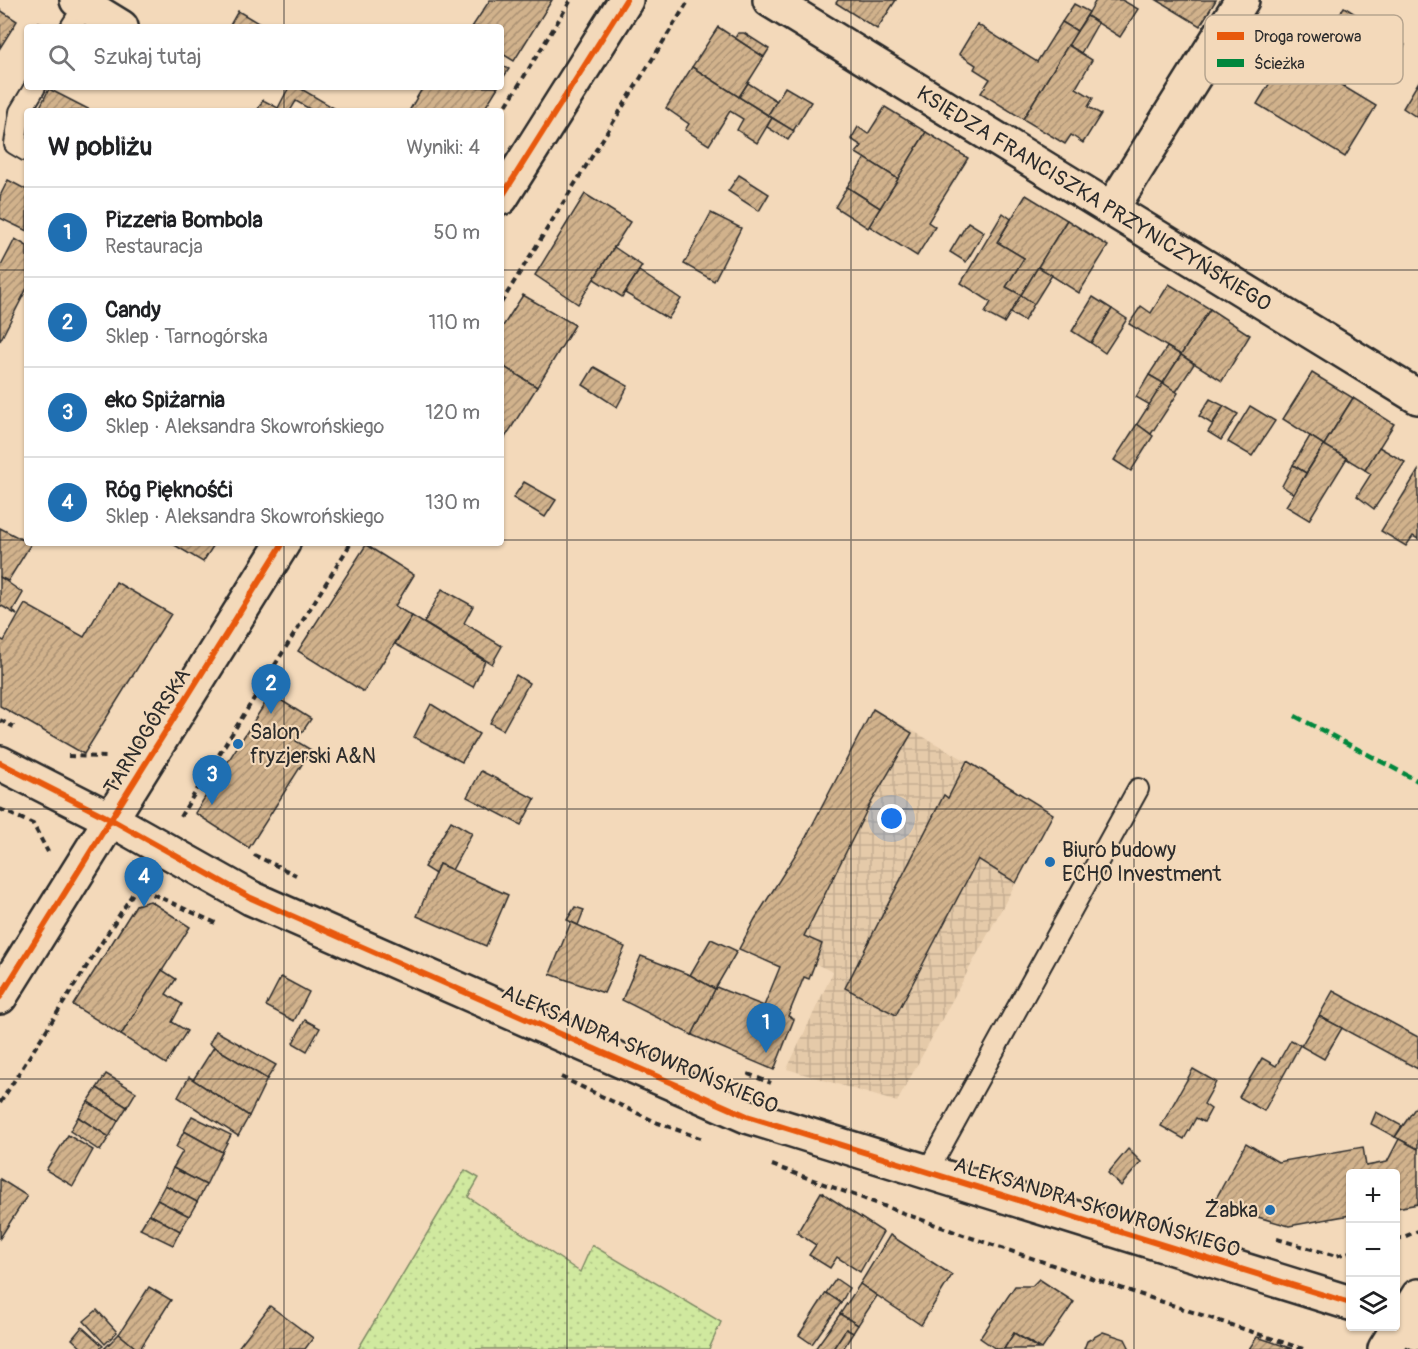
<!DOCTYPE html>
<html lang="pl">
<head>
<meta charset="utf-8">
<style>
  body { margin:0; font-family:Pangolin,sans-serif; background:#f6f6f6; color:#202124 }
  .controls { position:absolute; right:18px; bottom:18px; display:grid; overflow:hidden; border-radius:6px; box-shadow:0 2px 4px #0004 }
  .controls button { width:54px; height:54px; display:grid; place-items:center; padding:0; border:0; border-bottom:2px solid #e0e0e0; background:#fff; color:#202124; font:30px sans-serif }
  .you { position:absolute; left:892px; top:819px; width:21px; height:21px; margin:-15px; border:4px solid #fff; border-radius:50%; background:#1a73e8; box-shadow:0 0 0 9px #1a73e833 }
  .badge { display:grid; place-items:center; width:39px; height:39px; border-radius:50%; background:#1f6fb2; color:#fff; font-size:20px; font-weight:700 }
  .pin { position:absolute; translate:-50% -50px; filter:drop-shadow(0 2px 3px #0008) }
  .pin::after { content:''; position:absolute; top:32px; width:21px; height:18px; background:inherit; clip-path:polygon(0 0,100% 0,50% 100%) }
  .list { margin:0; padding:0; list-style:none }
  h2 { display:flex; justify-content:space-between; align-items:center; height:78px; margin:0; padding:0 24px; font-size:26px }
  h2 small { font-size:20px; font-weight:400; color:#757577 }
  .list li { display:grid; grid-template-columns:39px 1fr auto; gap:18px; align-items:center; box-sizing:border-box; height:90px; padding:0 24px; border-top:2px solid #e0e0e0 }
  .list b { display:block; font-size:22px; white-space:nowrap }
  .list p { margin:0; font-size:20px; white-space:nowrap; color:#757577 }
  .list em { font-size:20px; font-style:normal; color:#757577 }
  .icon { flex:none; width:33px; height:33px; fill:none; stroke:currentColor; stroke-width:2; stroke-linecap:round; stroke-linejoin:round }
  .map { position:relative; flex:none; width:1418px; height:1349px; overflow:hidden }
  .search { position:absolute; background:#fff; box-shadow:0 2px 4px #0004; left:24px; top:24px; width:480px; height:66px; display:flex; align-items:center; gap:15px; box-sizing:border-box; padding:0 21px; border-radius:6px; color:#757577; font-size:22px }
  .panel { position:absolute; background:#fff; box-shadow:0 2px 4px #0004; left:24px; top:108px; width:480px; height:438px; border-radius:6px }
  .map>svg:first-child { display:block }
</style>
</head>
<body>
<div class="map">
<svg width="1418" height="1349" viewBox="0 0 1418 1349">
  <defs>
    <pattern id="industrial-grid" width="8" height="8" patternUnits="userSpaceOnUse" patternTransform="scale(1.5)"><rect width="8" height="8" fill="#e5caa9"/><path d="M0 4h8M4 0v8" fill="none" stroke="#c5ae92"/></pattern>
    <pattern id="grass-dots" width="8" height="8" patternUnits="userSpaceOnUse" patternTransform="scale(1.5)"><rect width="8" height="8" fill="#d0e99f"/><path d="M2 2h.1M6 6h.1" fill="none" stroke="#b3c889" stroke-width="1.8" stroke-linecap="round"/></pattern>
    <pattern id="building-hatch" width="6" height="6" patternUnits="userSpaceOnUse" patternTransform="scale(1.5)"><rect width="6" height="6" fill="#d1b28c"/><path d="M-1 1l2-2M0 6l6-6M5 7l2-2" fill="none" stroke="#aa9173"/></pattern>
  </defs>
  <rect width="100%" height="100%" fill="#f3d9ba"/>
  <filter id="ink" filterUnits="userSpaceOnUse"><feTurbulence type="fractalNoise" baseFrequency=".0167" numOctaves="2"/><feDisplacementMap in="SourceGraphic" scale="12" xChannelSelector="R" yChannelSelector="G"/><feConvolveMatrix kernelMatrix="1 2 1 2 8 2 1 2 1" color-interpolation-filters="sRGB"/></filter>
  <g filter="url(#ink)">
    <path fill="url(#industrial-grid)" d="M 873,709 L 967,761 L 1053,814 L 897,1102 L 787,1069 L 833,972 L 754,935 Z"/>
    <path fill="url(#grass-dots)" stroke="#7e8a65" stroke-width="1.5" d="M 465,1170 L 479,1178 L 468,1197 L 580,1272 L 592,1245 L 721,1322 L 709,1349 L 358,1349 Z"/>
    <g fill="url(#building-hatch)" stroke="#2b2b2b" stroke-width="1.5">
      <path d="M 490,0 L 552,0 L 514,61 L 501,53 L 501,27 L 472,27 Z"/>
      <path d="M 838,0 L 896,0 L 877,29 L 836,3 Z"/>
      <path d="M 1096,0 L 1122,0 L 1138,9 L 1120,37 L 1087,16 Z"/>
      <path d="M 1157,0 L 1216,0 L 1200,26 Z"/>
      <path d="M 1074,4 L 1089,12 L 1077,31 L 1062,22 Z"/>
      <path d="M 1344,7 L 1363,19 L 1329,76 L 1308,64 Z"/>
      <path d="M 0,10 L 17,21 L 0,48 Z"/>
      <path d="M 238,11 L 265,27 L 229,27 Z"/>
      <path d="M 1087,16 L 1098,23 L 1081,53 L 1068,45 Z"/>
      <path d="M 1363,19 L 1405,45 L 1392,67 L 1365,52 L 1344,86 L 1329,76 Z"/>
      <path d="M 1062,22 L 1077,31 L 1023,119 L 981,93 L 990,79 L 974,69 L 976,65 L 959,54 L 977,24 L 1037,62 Z"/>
      <path d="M 718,27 L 764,57 L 739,97 L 692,67 Z"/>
      <path d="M 738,33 L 744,33 L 769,49 L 764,57 L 735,38 Z"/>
      <path d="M 1068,45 L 1092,60 L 1076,88 L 1093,98 L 1088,107 L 1101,114 L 1083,143 L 1071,135 L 1065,144 L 1023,119 Z"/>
      <path d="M 1288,53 L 1376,106 L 1345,157 L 1257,104 Z"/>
      <path d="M 501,65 L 509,69 L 501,81 Z"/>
      <path d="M 692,67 L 772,118 L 757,143 L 737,130 L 743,119 L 730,111 L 709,145 L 685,130 L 689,124 L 666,108 Z"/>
      <path d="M 748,83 L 777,101 L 768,115 L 739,97 Z"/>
      <path d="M 1418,83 L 1418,118 L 1403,108 Z"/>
      <path d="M 289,87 L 298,87 L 339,111 L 313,111 L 296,101 L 290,111 L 257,111 L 263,100 L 278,108 Z"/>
      <path d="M 423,87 L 498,87 L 483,111 L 409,111 Z"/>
      <path d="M 785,87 L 811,102 L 793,131 L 768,115 Z"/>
      <path d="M 49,89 L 92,111 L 38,111 Z"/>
      <path d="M 885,107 L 926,132 L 898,179 L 856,153 L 862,146 L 851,139 L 858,127 L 868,134 Z"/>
      <path d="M 772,118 L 794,131 L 788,140 L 767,127 Z"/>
      <path d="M 926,132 L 968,158 L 928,222 L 935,227 L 917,256 L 869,226 Z"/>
      <path d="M 865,158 L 898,179 L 880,208 L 847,187 Z"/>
      <path d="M 739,175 L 769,194 L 759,211 L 728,191 Z"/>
      <path d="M 8,180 L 27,190 L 27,231 L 0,218 L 0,196 Z"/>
      <path d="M 847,187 L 880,208 L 868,228 L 835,207 Z"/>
      <path d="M 585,194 L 630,222 L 578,304 L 535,275 Z"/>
      <path d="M 1026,195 L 1067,220 L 1021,295 L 1006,287 L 1024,258 L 997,242 Z"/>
      <path d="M 711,213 L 741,228 L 714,281 L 684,264 Z"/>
      <path d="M 1003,213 L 1011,219 L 997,242 L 1024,258 L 1006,287 L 1021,295 L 1004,323 L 985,313 L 991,302 L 961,283 Z"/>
      <path d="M 1067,220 L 1108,246 L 1079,293 L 1038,267 Z"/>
      <path d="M 968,222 L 984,232 L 966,262 L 950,252 Z"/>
      <path d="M 15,239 L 27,246 L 27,288 L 0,341 L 0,268 Z"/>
      <path d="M 614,247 L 642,266 L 622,297 L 594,279 Z"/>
      <path d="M 1038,267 L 1052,275 L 1034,304 L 1021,295 Z"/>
      <path d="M 639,271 L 681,299 L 668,319 L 625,293 Z"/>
      <path d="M 1169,284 L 1210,309 L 1181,355 L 1129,324 L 1141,306 L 1151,313 Z"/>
      <path d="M 523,295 L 575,325 L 537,387 L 501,365 L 501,329 Z"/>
      <path d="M 1021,295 L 1034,304 L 1024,321 L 1010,313 Z"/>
      <path d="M 1093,297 L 1112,309 L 1091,343 L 1072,331 Z"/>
      <path d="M 1112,309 L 1127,319 L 1105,353 L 1091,343 Z"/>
      <path d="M 1210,309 L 1250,335 L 1222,381 L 1181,355 Z"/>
      <path d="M 1167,347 L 1181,355 L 1163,383 L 1149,375 Z"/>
      <path d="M 1181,355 L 1194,364 L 1176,392 L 1163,383 Z"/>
      <path d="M 501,365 L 537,387 L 501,444 Z"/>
      <path d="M 594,367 L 628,386 L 617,407 L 583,385 Z"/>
      <path d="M 1312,373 L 1353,398 L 1324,445 L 1283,419 Z"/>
      <path d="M 1149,375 L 1163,383 L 1150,405 L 1136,397 Z"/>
      <path d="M 1163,383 L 1178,393 L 1151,434 L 1137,424 Z"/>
      <path d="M 1353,398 L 1394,424 L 1365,470 L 1324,445 Z"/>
      <path d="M 1210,399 L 1224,406 L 1212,424 L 1199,416 Z"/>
      <path d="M 1224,406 L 1238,414 L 1221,440 L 1208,432 Z"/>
      <path d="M 1250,406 L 1275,421 L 1252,456 L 1228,442 Z"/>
      <path d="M 1137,424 L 1153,436 L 1131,471 L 1114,460 Z"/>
      <path d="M 1310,436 L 1324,445 L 1306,473 L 1293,465 Z"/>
      <path d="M 1324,445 L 1347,458 L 1309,520 L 1286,506 Z"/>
      <path d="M 1379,447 L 1405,462 L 1374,509 L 1357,496 L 1371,474 L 1365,470 Z"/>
      <path d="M 1293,465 L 1306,473 L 1294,494 L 1282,486 Z"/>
      <path d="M 1418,471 L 1418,539 L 1413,536 L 1406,546 L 1381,531 Z"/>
      <path d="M 524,482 L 556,500 L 545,517 L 513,498 Z"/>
      <path d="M 0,528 L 31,544 L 8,581 L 0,577 Z"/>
      <path d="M 171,543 L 215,543 L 203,562 Z"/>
      <path d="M 366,545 L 414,575 L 395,606 L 412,616 L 364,692 L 298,651 Z"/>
      <path d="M 0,577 L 23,593 L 13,610 L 17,615 L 0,605 Z"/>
      <path d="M 116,582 L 171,614 L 84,754 L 0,706 L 0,639 L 4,641 L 25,604 L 84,637 Z"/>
      <path d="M 442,589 L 473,606 L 464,623 L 502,646 L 492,664 L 424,623 Z"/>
      <path d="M 412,616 L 485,661 L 473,687 L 395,644 Z"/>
      <path d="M 516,675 L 529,683 L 503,730 L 490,723 Z"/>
      <path d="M 271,694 L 311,719 L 296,741 L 311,750 L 249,848 L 195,813 Z"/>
      <path d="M 431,704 L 479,734 L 462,762 L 414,737 Z"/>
      <path d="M 873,709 L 912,733 L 869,806 L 804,936 L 822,944 L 809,979 L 804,977 L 788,1016 L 794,1019 L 774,1070 L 692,1035 L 716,987 L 764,1006 L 780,967 L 739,949 L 755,919 L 804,841 Z"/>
      <path d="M 967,761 L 1053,814 L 1016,883 L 978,859 L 896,1015 L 845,988 L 944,795 L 948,798 Z"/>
      <path d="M 481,771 L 535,799 L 521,825 L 467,797 Z"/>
      <path d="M 451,821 L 472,833 L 452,870 L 439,864 L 435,874 L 424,867 Z"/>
      <path d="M 439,864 L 508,895 L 486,946 L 417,916 Z"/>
      <path d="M 150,901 L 190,927 L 121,1035 L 73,1005 L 136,905 Z"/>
      <path d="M 575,907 L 584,910 L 578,925 L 567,920 Z"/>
      <path d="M 571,922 L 625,947 L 604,993 L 550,974 Z"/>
      <path d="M 711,939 L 737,951 L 715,989 L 690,975 Z"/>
      <path d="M 641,956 L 690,975 L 715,989 L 692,1035 L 622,1000 Z"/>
      <path d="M 162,970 L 176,979 L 166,994 L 182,1004 L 172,1022 L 187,1031 L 166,1064 L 121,1035 Z"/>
      <path d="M 281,977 L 309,992 L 294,1021 L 266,1006 Z"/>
      <path d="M 1333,991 L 1418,1037 L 1418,1069 L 1319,1016 Z"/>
      <path d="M 1319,1016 L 1342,1028 L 1324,1059 L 1301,1046 Z"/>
      <path d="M 305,1020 L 320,1028 L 307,1051 L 293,1043 Z"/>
      <path d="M 216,1031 L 276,1065 L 267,1079 L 209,1044 Z"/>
      <path d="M 1291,1040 L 1300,1045 L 1264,1111 L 1239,1097 L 1262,1058 L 1276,1066 Z"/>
      <path d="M 214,1047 L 267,1079 L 249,1116 L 193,1080 Z"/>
      <path d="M 1193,1069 L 1216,1082 L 1204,1104 L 1211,1109 L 1204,1122 L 1196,1118 L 1184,1139 L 1161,1126 Z"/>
      <path d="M 106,1074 L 136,1092 L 127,1107 L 97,1088 Z"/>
      <path d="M 189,1077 L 249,1116 L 238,1136 L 178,1097 Z"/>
      <path d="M 97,1088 L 127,1107 L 118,1121 L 88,1102 Z"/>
      <path d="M 88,1102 L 118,1121 L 109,1137 L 78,1117 Z"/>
      <path d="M 1418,1104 L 1418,1149 L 1395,1137 Z"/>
      <path d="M 1376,1112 L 1402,1126 L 1395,1137 L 1371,1124 Z"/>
      <path d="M 192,1116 L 231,1135 L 222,1152 L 184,1131 Z"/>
      <path d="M 78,1117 L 109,1137 L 100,1151 L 70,1131 Z"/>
      <path d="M 184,1131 L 222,1152 L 206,1185 L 173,1168 L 183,1151 L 176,1147 Z"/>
      <path d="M 68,1135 L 93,1150 L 73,1186 L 46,1170 Z"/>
      <path d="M 1399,1139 L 1418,1149 L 1418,1204 L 1396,1208 L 1396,1174 L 1350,1174 L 1350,1215 L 1289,1226 L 1213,1204 L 1246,1143 L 1278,1162 L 1363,1147 L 1366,1166 L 1387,1162 Z"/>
      <path d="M 1128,1149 L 1141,1162 L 1121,1186 L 1108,1173 Z"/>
      <path d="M 173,1168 L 206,1185 L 197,1202 L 165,1185 Z"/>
      <path d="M 0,1179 L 27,1196 L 0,1238 Z"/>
      <path d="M 165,1185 L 197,1202 L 189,1216 L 157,1200 Z"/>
      <path d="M 821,1192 L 883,1232 L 860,1272 L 837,1257 L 830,1268 L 809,1255 L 816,1245 L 797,1233 Z"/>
      <path d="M 157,1200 L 189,1216 L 180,1231 L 149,1214 Z"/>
      <path d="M 149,1214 L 180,1231 L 173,1245 L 140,1229 Z"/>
      <path d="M 890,1235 L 952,1275 L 921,1325 L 860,1284 Z"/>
      <path d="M 836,1279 L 849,1288 L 841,1303 L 826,1293 Z"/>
      <path d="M 1039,1279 L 1074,1302 L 1042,1349 L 1014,1333 L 1004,1349 L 996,1349 L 980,1338 L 1015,1286 L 1032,1286 Z"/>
      <path d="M 860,1284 L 877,1296 L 858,1325 L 840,1314 Z"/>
      <path d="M 149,1287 L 171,1300 L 140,1349 L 137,1349 L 119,1334 Z"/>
      <path d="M 826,1293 L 841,1303 L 812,1344 L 799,1335 Z"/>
      <path d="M 270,1306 L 313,1338 L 305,1349 L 237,1349 Z"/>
      <path d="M 97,1310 L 117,1332 L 105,1344 L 84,1321 Z"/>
      <path d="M 840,1314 L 858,1325 L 853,1333 L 846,1329 L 833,1349 L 815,1349 Z"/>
      <path d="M 82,1327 L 103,1346 L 99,1349 L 83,1349 L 72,1339 Z"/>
      <path d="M 846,1329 L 853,1333 L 843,1349 L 833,1349 Z"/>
      <path d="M 1103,1332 L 1125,1339 L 1130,1349 L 1084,1349 L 1087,1341 Z"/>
      <path d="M 1014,1333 L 1039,1349 L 1004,1349 Z"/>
      <path d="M 119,1334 L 137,1349 L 104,1349 Z"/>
      <path d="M 1257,1337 L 1293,1349 L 1249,1349 Z"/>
    </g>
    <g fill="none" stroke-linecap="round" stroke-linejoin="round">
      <g stroke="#2b2b2b" stroke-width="24">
        <g id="service">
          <path d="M 71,27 L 85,5"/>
          <path d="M 27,151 L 15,144 L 20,112 L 35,87"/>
          <path d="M 927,1172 L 1138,789"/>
        </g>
      </g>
      <g stroke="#2b2b2b" stroke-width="38">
        <g id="minor">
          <path d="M 77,0 L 121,27"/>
          <path id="s1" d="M 770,0 L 1418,397"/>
          <path d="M 1112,208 L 1242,0"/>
          <path d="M 1385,1349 L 1418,1296"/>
        </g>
      </g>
      <g stroke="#2b2b2b" stroke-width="38">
        <g id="tertiary">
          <path d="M 0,763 L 112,820 L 251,898 L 747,1116 L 1350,1303"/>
          <path d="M 1396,1320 L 1418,1333"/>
        </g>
      </g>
      <g stroke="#2b2b2b" stroke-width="38">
        <g id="secondary">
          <path d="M 501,198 L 626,0"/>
          <path d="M 0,997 L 283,543"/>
        </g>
      </g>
      <g stroke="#2b2b2b" stroke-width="4" stroke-dasharray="6 4.5" stroke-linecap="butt">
        <path d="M 37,27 L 41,18"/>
        <path d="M 501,114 L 571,0"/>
        <path d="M 501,303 L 689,0"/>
        <path d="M 0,720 L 14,727"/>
        <path d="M 68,756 L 106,757"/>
        <path d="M 0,809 L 33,824 L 48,852"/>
        <path d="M 180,817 L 351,543"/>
        <path d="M 254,855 L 296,875"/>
        <path d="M 748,1074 L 771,1083"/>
        <path d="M 561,1077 L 658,1123 L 703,1139"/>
        <path d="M 0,1103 L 137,887 L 218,924"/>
        <path d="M 772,1165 L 966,1236 L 1303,1349"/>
        <path d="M 1277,1239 L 1336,1256 L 1350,1252"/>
        <path d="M 1396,1240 L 1418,1231"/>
      </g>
      <use href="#service" stroke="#f3d9ba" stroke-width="20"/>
      <use href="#minor" stroke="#f3d9ba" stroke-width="33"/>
      <use href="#tertiary" stroke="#f3d9ba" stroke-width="33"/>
      <use href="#secondary" stroke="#f3d9ba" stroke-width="33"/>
      <path stroke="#00873e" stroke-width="4.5" stroke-dasharray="9 4.5" stroke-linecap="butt" d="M 1295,716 L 1418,781"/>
      <g stroke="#f3d9ba" stroke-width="10">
        <g id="cycleway">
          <path d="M 501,198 L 626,0"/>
          <path d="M 0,763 L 112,820 L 251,898 L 747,1116 L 1350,1303"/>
          <path d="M 0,997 L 283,543"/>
        </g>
      </g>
      <use href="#cycleway" stroke="#e8590c" stroke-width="6"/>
    </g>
  </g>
  <path fill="none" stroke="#2b2b2b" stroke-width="1.5" stroke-opacity="0.55" d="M 284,0 L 284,27M 567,0 L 567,1349M 851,0 L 851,1349M 1134,0 L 1134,1349M 284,87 L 284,111M 0,270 L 27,270M 501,270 L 1418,270M 0,540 L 27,540M 501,540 L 1418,540M 284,543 L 284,1349M 0,809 L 1418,809M 0,1079 L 1418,1079"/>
  <g fill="#1f6fb2" stroke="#f3d9ba" stroke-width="2">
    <circle cx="238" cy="744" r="6"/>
    <circle cx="1050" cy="862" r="6"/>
    <circle cx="1270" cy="1210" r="6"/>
  </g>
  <g text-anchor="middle" stroke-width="4.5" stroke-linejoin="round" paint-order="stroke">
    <g font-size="21" fill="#2b2b2b" stroke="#f3d9ba">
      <text dy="7" stroke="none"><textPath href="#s1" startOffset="380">KSIĘDZA FRANCISZKA PRZYNICZYŃSKIEGO</textPath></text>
      <text transform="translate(147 731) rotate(-58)" y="7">TARNOGÓRSKA</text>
      <text transform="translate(640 1049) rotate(23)" y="7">ALEKSANDRA SKOWROŃSKIEGO</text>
      <text transform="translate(1097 1207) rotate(17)" y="7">ALEKSANDRA SKOWROŃSKIEGO</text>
    </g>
    <g font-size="21" fill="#2b2b2b" stroke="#f3d9ba" text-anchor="start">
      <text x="250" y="739">Salon<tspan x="250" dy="24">fryzjerski A&amp;N</tspan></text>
      <text x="1062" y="857">Biuro budowy<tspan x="1062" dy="24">ECHO Investment</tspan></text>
      <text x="1258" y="1217" text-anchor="end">Żabka</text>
    </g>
  </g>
  <rect x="1205" y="15" width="198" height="69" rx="9" fill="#f3d9ba" stroke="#b7a58f" stroke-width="1.5"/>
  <rect x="1217" y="32" width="27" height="8" fill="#e8590c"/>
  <rect x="1217" y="59" width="27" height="8" fill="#00873e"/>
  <g font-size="16" fill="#2b2b2b">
    <text x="1254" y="42">Droga rowerowa</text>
    <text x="1254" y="69">Ścieżka</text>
  </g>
</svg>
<div class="controls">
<button>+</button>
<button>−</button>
<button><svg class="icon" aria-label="layers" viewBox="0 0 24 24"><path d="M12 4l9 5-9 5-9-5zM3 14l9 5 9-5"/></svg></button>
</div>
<div class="you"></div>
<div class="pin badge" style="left:766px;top:1053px">1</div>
<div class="pin badge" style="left:271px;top:714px">2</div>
<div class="pin badge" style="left:212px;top:805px">3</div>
<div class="pin badge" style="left:144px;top:907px">4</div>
<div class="search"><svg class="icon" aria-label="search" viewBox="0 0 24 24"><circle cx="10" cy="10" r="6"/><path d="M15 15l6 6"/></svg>Szukaj tutaj</div>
<section class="panel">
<h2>W pobliżu<small>Wyniki: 4</small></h2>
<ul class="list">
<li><span class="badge">1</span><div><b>Pizzeria Bombola</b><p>Restauracja</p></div><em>50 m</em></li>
<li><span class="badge">2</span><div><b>Candy</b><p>Sklep · Tarnogórska</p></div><em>110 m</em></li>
<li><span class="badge">3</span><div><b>eko Spiżarnia</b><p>Sklep · Aleksandra Skowrońskiego</p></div><em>120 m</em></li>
<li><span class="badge">4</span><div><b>Róg Pięknośći</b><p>Sklep · Aleksandra Skowrońskiego</p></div><em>130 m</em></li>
</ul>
</section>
</div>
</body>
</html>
